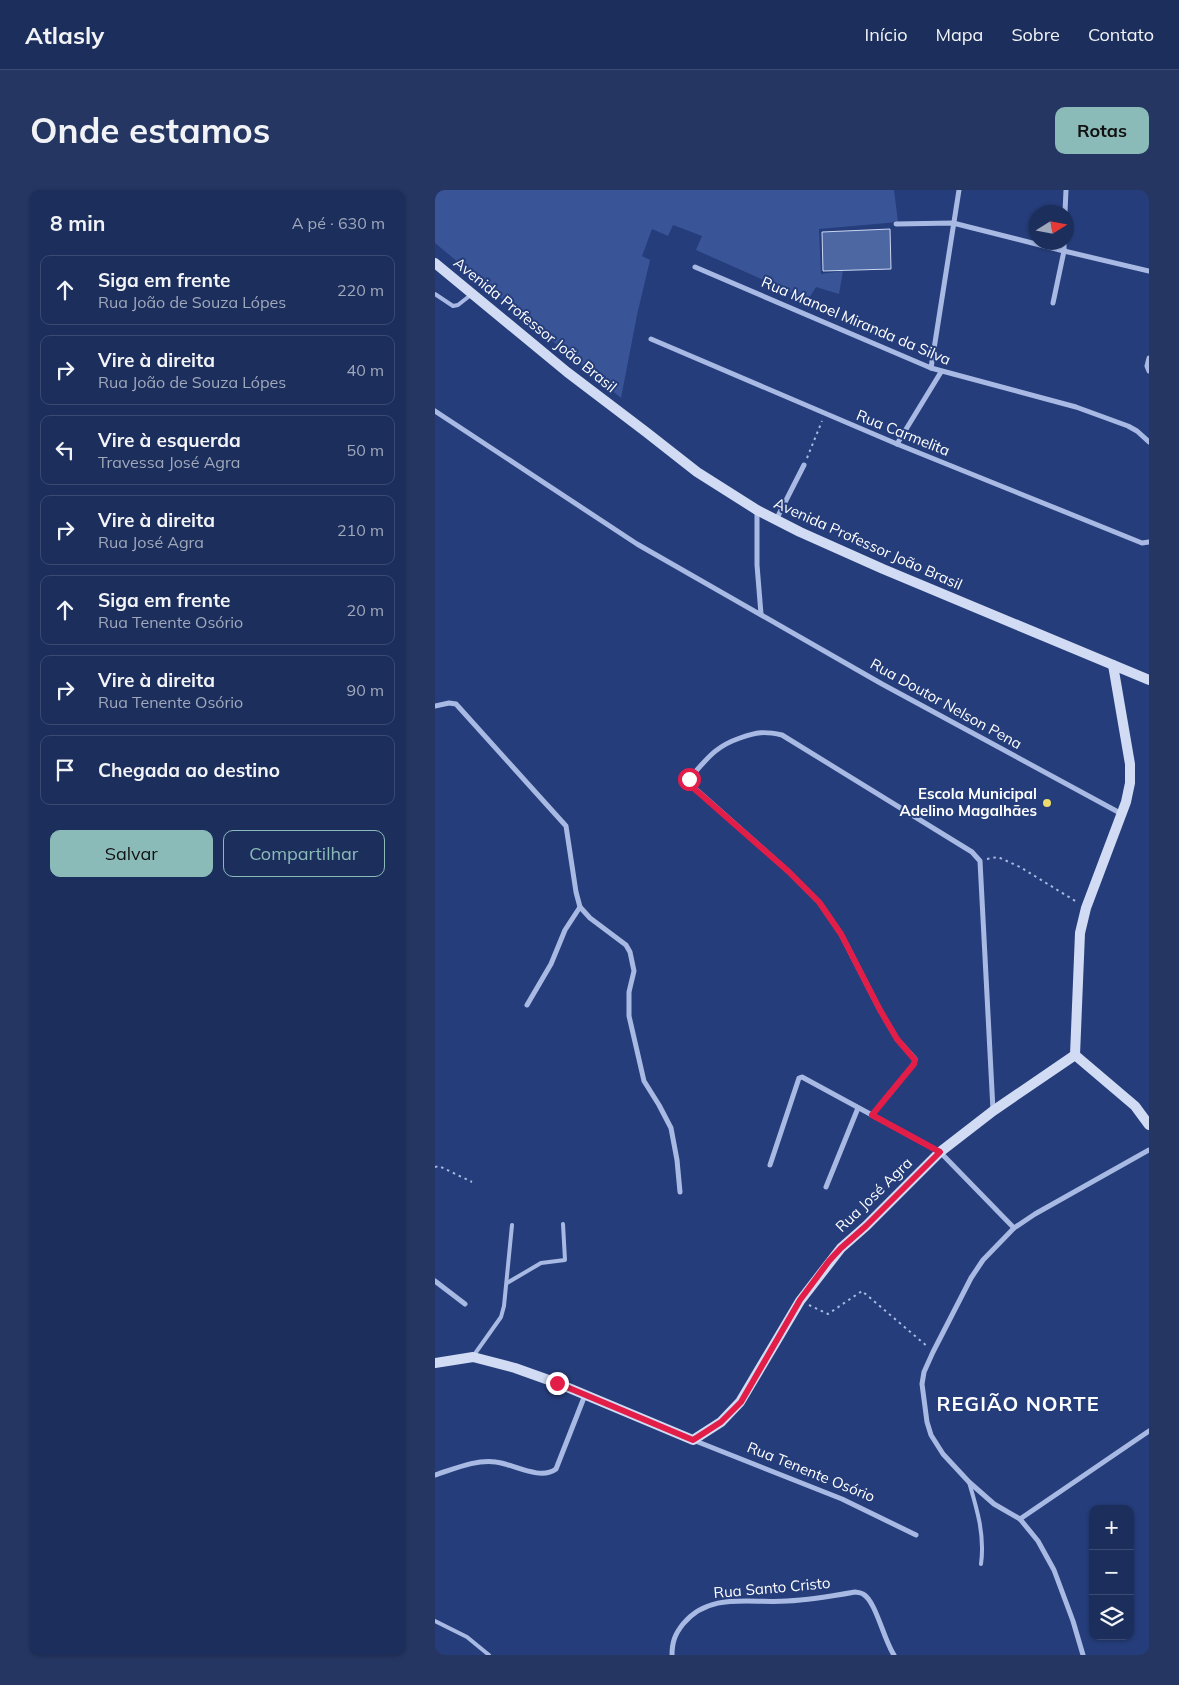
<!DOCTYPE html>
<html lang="pt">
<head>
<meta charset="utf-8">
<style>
  body { margin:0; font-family:Mulish,sans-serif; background:#253662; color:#f1f3f6 }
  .controls { position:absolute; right:15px; bottom:15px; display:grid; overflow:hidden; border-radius:10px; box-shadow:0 1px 4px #0004 }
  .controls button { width:45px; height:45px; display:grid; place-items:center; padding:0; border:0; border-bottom:1px solid #3a4a72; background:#1c2e5c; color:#f1f3f6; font:25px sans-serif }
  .compass { position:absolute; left:594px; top:15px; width:45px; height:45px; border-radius:50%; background:#1c2e5c; box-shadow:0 1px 4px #0004; rotate:79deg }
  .stop { position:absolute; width:15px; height:15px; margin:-11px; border:4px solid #e11d48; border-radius:50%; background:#fff }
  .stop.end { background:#e11d48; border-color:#fff; box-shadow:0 1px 5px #0008 }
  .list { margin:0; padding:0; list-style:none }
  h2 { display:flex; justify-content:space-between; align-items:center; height:65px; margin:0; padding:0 20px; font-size:21px }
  h2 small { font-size:16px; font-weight:400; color:#a0a8bb }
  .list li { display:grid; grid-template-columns:32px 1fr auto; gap:15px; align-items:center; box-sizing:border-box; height:70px; margin:0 10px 10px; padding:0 10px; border:1px solid #3a4a72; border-radius:10px }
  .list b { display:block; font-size:19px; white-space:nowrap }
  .list p { margin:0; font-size:16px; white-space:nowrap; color:#a0a8bb }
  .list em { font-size:16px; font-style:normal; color:#a0a8bb }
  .actions { display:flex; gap:10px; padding:15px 20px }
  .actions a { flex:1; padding:11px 0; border:1px solid #8bbbb9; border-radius:10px; text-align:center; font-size:18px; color:#8bbbb9 }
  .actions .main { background:#8bbbb9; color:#111 }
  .icon { flex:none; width:28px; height:28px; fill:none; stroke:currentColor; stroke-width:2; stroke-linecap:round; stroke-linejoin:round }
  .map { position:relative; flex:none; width:714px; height:1465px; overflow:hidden; border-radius:10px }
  header { display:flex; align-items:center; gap:30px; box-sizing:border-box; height:70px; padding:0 25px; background:#1c2e5c; border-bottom:1px solid #3a4a72 }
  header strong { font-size:24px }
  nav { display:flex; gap:28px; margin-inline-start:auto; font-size:18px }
  .intro { display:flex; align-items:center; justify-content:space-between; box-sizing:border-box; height:120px; padding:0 30px }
  h1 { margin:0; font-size:35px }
  .button { padding:12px 22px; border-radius:10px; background:#8bbbb9; color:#111; font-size:18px; font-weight:700 }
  main { display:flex; gap:30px; padding:0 30px }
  aside { flex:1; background:#1c2e5c; border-radius:10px; box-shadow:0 1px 4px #0004 }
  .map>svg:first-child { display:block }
</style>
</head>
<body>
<header>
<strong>Atlasly</strong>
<nav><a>Início</a><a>Mapa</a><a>Sobre</a><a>Contato</a></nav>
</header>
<div class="intro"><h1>Onde estamos</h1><a class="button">Rotas</a></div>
<main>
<aside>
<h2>8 min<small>A pé · 630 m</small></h2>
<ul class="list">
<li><svg class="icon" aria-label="ahead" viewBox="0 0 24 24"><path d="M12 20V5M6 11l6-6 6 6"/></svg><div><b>Siga em frente</b><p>Rua João de Souza Lópes</p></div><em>220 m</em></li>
<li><svg class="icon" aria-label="right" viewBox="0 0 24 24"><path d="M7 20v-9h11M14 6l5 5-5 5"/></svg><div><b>Vire à direita</b><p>Rua João de Souza Lópes</p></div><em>40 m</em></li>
<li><svg class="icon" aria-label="left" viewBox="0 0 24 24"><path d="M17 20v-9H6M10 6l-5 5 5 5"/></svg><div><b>Vire à esquerda</b><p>Travessa José Agra</p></div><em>50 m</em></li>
<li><svg class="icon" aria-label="right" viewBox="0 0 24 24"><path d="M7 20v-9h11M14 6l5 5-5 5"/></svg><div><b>Vire à direita</b><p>Rua José Agra</p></div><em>210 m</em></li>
<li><svg class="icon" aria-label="ahead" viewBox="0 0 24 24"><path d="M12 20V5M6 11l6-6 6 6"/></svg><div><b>Siga em frente</b><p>Rua Tenente Osório</p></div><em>20 m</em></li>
<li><svg class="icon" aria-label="right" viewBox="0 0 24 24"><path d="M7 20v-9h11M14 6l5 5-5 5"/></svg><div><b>Vire à direita</b><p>Rua Tenente Osório</p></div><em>90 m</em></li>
<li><svg class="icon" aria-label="arrive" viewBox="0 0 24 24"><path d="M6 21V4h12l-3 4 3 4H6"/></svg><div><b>Chegada ao destino</b></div></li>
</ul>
<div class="actions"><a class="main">Salvar</a><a>Compartilhar</a></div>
</aside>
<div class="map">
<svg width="714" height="1465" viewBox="0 0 714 1465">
  <rect width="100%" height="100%" fill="#253d7a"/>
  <path fill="#395598" d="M 0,0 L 459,0 L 463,32 L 384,39 L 386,84 L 408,81 L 404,104 L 381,97 L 373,110 L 261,60 L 267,46 L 238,35 L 233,46 L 217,39 L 207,66 L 215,70 L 202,125 L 186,208 L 0,53 Z"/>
  <path fill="#4d67a3" stroke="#cbd7f3" d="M 455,39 L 456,79 L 388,81 L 387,42 Z"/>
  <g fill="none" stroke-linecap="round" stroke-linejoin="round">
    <g stroke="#a8bae4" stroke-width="2" stroke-dasharray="2.5 4" stroke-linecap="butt">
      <path d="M 372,268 L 387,231"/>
      <path d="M 552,669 L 563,667 L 585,677 L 642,712"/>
      <path d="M 0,977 L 4,976 L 37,992"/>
      <path d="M 374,1115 L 393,1124 L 427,1101 L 493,1157"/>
    </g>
    <g stroke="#a8bae4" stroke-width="4">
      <path d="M 0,104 L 18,116 L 23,115 L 37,104"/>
      <path d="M 72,1093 L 106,1073 L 130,1070 L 128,1034"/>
      <path d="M 39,1165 L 66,1127 L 69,1116 L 77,1035"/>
      <path d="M 534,1292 C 542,1319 550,1345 546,1374"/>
      <path d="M 0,1431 L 32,1447 L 54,1465"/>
    </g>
    <g stroke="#a8bae4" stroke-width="5">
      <path d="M 630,22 L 631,0"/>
      <path d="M 461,34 L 518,33 L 629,61 L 714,81"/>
      <path d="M 260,77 L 496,178 L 641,217 L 693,236 L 702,241 L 714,252"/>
      <path d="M 618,113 L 629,61 L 629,52"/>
      <path d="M 216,149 L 462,254 L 707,353 L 714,352"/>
      <path d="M 714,168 L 712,176 L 714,181"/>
      <path d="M 496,178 L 524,0"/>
      <path d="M 0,221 L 202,354 L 447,494 L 685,623"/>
      <path d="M 462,254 L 506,182"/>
      <path d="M 322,321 L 322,375 L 326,424"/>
      <path d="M 341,330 L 369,275"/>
      <path d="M 0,516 L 14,513 L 21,514 L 131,636 L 141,702 L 145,717 L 155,728 L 191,755 L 195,762 L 199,781 L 194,802 L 194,826 L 209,891 L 224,915 L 236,938 L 242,970 L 245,1002"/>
      <path d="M 92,815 L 116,774 L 130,740 L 145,717"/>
      <path d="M 437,925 L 479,874 L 480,869 L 462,849 L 445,820 L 406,744 L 384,712 L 353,681 L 254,593 L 254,589 C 272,569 279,557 305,548 C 322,542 329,541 347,545 L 537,662 L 545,671 L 558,920"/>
      <path d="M 335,975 L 364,888 L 367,887 L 505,962 L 579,1038"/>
      <path d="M 391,997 L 423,918"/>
      <path d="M 0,1091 L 30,1114"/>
      <path d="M 258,1250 L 407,1309 L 481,1345"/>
      <path d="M 0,1285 C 19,1279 41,1269 61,1272 C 78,1274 105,1291 121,1279 L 150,1205"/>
      <path d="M 585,1329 L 714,1241"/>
      <path d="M 237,1465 C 237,1452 240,1444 248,1434 C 275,1401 316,1414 352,1411 C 375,1410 398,1406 420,1402 C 421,1402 427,1403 428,1404 C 441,1411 449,1451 459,1465"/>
      <path d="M 648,1465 L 638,1431 L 619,1380 L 603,1351 L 585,1329 L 559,1314 L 534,1292 L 508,1264 L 496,1245 L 492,1232 L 487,1194 L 489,1182 L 498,1162 L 536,1088 L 548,1070 L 579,1038 L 600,1024 L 714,960"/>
    </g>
    <g stroke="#d1dbf4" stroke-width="10">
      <path d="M 0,73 L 132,182 L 211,242 L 262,282 L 322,320 L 365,342 L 448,379 L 714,490"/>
      <path d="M 640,865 L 645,743 L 651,718 L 691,612 L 695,593 L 695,574 L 678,475"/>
      <path d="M 640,865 L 700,916 L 714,935"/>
      <path d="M 0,1173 L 38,1167 L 80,1178 L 122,1193 L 258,1250 L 286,1232 L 305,1212 L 365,1111 L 406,1058 L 431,1036 L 505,962 L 558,921 L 640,865"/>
    </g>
  </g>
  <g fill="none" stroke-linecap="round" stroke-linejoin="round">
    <path stroke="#e11d48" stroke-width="6" d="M 122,1193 L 258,1250 L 286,1232 L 306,1212 L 365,1110 L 394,1071 L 406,1058 L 431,1036 L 505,962 L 437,925 L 479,874 L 480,870 L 462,849 L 445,820 L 406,744 L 384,712 L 353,681 L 255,595 L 254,589"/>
  </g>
  <circle fill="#eddc6d" stroke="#253d7a" stroke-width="2" cx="612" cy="613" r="5"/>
  <g text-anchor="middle" stroke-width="4" stroke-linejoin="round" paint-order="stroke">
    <g font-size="15" fill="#fff" stroke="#253d7a">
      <text transform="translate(421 131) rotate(23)" y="5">Rua Manoel Miranda da Silva</text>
      <text transform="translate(100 135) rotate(39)" y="5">Avenida Professor João Brasil</text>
      <text transform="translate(468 243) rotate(22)" y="5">Rua Carmelita</text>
      <text transform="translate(433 354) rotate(24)" y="5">Avenida Professor João Brasil</text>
      <text transform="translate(511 514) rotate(29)" y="5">Rua Doutor Nelson Pena</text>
      <text transform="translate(439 1005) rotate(-44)" y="5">Rua José Agra</text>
      <text transform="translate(376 1282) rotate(22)" y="5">Rua Tenente Osório</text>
      <text transform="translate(337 1398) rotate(-5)" y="5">Rua Santo Cristo</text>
    </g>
    <g font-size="15" font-weight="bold" fill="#fff" stroke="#253d7a" text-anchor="end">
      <text x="602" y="609">Escola Municipal<tspan x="602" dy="17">Adelino Magalhães</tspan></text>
    </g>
    <g font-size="20" font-weight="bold" letter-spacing="1" fill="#fff" stroke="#253d7a">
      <text x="583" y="1221">REGIÃO NORTE</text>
    </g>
  </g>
</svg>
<div class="controls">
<button>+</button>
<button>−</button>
<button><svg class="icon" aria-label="layers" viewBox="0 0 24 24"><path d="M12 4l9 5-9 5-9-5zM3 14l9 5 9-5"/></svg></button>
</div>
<svg class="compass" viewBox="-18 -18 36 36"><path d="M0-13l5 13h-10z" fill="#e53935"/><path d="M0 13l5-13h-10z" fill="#a0a8bb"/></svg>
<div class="stop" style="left:254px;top:589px"></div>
<div class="stop end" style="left:122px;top:1193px"></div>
</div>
</main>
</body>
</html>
